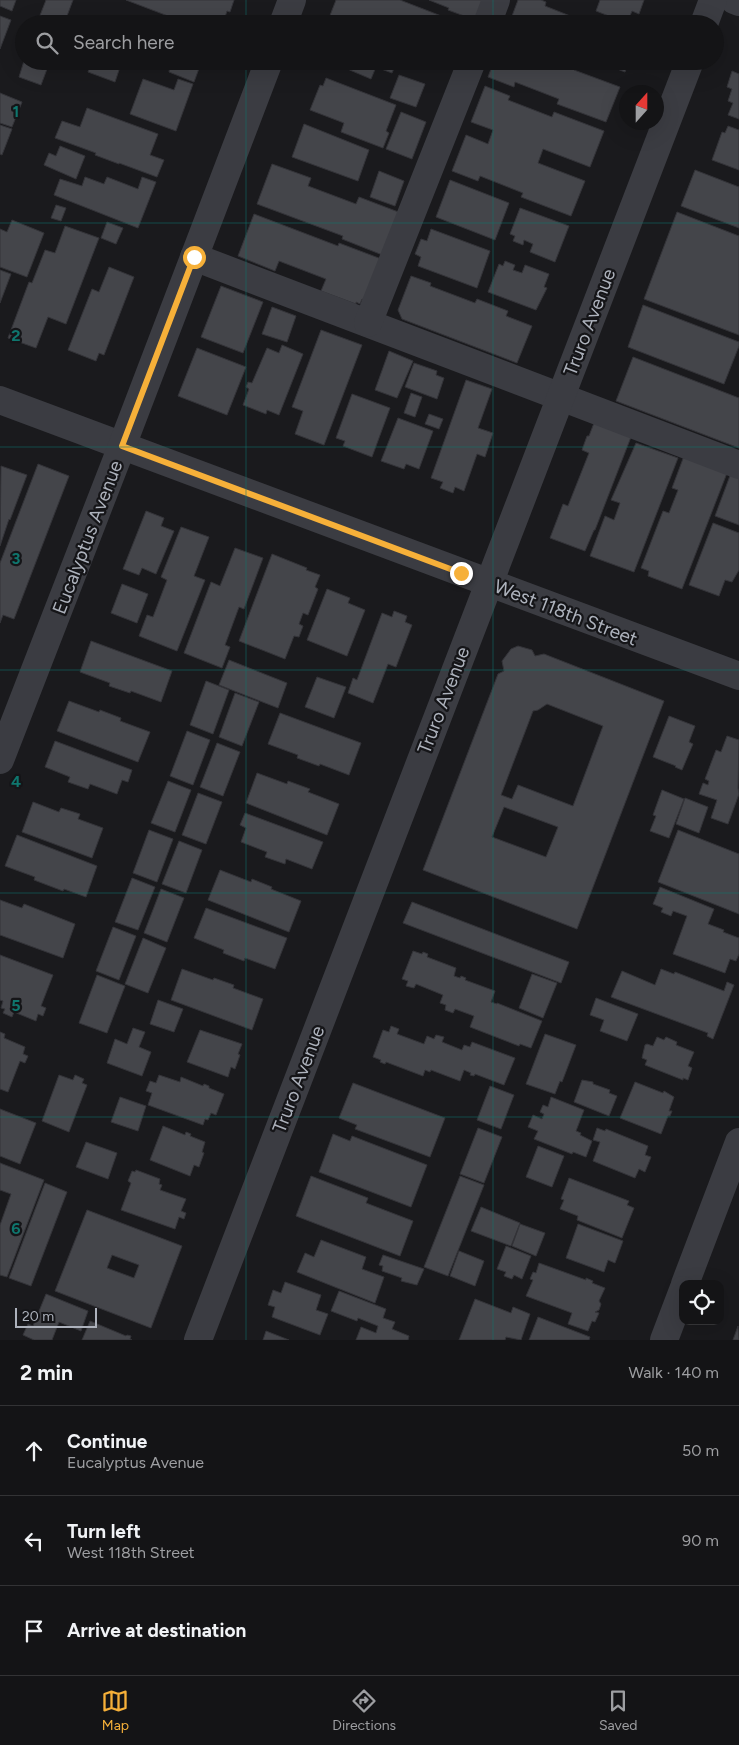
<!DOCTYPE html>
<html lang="en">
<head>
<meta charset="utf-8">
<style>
  body { margin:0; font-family:Figtree,sans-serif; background:#212123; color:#f1f3f6 }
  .controls { position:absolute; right:15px; bottom:15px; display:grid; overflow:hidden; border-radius:10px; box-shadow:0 5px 20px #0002 }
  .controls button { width:45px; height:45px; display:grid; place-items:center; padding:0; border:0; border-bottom:1px solid #333335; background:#141416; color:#f1f3f6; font:25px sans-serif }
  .compass { position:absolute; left:619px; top:85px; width:45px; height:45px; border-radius:50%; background:#141416; box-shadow:0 5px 20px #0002; rotate:21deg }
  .scale { position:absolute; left:15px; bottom:12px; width:82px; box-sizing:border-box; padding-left:5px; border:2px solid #adb2bc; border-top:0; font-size:14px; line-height:18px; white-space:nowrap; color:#adb2bc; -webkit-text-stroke:4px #151518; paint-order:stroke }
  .stop { position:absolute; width:15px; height:15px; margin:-11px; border:4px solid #f6b039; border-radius:50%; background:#fff }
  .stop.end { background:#f6b039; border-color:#fff; box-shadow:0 1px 5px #0008 }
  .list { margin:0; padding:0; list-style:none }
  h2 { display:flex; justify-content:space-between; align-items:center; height:65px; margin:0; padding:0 20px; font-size:21px }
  h2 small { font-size:16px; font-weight:400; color:#9d9ea1 }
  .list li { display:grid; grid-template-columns:32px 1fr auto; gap:15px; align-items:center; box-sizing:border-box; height:90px; padding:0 20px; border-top:1px solid #333335 }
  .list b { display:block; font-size:19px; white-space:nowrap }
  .list p { margin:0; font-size:16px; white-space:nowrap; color:#9d9ea1 }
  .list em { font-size:16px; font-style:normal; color:#9d9ea1 }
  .icon { flex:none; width:28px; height:28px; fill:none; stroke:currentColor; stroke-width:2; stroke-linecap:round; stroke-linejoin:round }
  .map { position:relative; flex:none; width:739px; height:1340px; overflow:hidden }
  .search { position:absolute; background:#141416; box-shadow:0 5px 20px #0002; left:15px; right:15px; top:15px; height:55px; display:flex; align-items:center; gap:12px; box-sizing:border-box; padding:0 18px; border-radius:28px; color:#9d9ea1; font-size:19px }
  .sheet { height:335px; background:#141416 }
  nav { display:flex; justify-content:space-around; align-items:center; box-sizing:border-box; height:70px; border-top:1px solid #333335; background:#141416; font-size:14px; color:#9d9ea1 }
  nav a { display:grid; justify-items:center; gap:2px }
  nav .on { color:#f6b039 }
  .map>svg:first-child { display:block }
</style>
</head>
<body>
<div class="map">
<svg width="739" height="1340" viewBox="0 0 739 1340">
  <rect width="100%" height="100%" fill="#1a1a1d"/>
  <g fill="#44454a" stroke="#343439" fill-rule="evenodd">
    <path d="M 0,0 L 16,0 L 12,11 L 0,6 Z"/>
    <path d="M 46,0 L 73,0 L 64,24 L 39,24 L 41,19 L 39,18 Z"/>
    <path d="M 126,0 L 234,0 L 230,12 L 227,11 L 224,20 L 227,21 L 226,24 L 189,24 Z"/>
    <path d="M 336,0 L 400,0 L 462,24 L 343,24 L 329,18 Z"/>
    <path d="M 429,0 L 483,0 L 475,20 L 448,10 L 449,8 Z"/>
    <path d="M 518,0 L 541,0 L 546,2 L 545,6 L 588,23 L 590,19 L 603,24 L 509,24 Z"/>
    <path d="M 600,0 L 644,0 L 639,14 L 632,11 L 627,23 L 596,11 Z"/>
    <path d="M 0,16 L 11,20 L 0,49 Z"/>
    <path d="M 24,61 L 50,61 L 41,85 L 19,77 Z"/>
    <path d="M 92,61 L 122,61 L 115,82 L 88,72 Z"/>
    <path d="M 156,61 L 198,61 L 201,63 L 194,82 L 169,72 L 170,66 Z"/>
    <path d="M 340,61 L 397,61 L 392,73 L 376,67 L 371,79 L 338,65 Z"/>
    <path d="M 441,61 L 453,61 L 451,65 Z"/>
    <path d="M 494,61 L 578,61 L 574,70 L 620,87 L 606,122 L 557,104 L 559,99 L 515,82 L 514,87 L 488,77 Z"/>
    <path d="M 596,61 L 629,61 L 625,72 Z"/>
    <path d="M 732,71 L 739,74 L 739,119 L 728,115 L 733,103 L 728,101 L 732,89 L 727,87 Z"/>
    <path d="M 399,75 L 425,84 L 416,107 L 390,98 Z"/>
    <path d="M 326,78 L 396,105 L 386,131 L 389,133 L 383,148 L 341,132 L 344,123 L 310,110 L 320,85 L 323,86 Z"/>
    <path d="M 143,79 L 174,90 L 178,79 L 193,84 L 176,131 L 130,114 Z"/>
    <path d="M 485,86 L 510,96 L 508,100 L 552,117 L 554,112 L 604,131 L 590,167 L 543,149 L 538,163 L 585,181 L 571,216 L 521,197 L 523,193 L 480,176 L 478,181 L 452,171 L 466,135 L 488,144 L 493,130 L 471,122 Z"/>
    <path d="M 0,93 L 22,102 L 12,127 L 0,123 Z"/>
    <path d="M 87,108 L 158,134 L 150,155 L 164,160 L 157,177 L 119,163 L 119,164 L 95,155 L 96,153 L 55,138 L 62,121 L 80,127 Z"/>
    <path d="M 401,112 L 426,122 L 412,159 L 386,149 Z"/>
    <path d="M 304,124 L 369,150 L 358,181 L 292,157 Z"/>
    <path d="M 0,125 L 12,129 L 2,155 L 0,154 Z"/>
    <path d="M 728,126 L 739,130 L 739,170 L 712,160 L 722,132 L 725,133 Z"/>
    <path d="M 60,146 L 85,156 L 76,179 L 44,165 L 49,153 L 56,156 Z"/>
    <path d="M 272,164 L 311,178 L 308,186 L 356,204 L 359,197 L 401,213 L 385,256 L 342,239 L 343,236 L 257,204 Z"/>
    <path d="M 695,170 L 739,187 L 739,228 L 681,206 Z"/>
    <path d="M 379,171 L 404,181 L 395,206 L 370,197 Z"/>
    <path d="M 85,177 L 104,184 L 107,177 L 138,189 L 142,177 L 156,182 L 138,228 L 54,195 L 60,179 L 82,186 Z"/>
    <path d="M 450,180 L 509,203 L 495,240 L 436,217 Z"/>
    <path d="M 56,205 L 66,208 L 61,221 L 51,218 Z"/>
    <path d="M 520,208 L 569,226 L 555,262 L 530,252 L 533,244 L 524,240 L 523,245 L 513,241 L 515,236 L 510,234 Z"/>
    <path d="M 677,212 L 739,236 L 739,335 L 644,299 Z"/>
    <path d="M 254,214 L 338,246 L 339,243 L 384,260 L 364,300 L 362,299 L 360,304 L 356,302 L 356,304 L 321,291 L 326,279 L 279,261 L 275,271 L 238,256 Z"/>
    <path d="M 12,220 L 44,233 L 27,277 L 0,267 L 0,229 L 7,232 Z"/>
    <path d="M 107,222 L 123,228 L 116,244 L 101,238 Z"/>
    <path d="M 65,226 L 99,238 L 66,324 L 48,317 L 36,348 L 8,338 L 29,282 L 32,283 L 45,250 L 55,253 Z"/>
    <path d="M 431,229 L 490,251 L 477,288 L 418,266 L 421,257 L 415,254 L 421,239 L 427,241 Z"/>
    <path d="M 505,261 L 515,265 L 513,270 L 522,273 L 525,265 L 549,274 L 544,287 L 547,288 L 536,310 L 488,292 L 499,264 L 503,266 Z"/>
    <path d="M 109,267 L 134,277 L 104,355 L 99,353 L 96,361 L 68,350 L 92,289 L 99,292 Z"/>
    <path d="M 0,270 L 11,274 L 0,303 Z"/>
    <path d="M 411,276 L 431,283 L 430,286 L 475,303 L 477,299 L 508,311 L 506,316 L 532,326 L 517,363 L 402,319 L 398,310 Z"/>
    <path d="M 221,286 L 263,302 L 243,353 L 201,337 Z"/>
    <path d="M 643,305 L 739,342 L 739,346 L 724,384 L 628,347 Z"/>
    <path d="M 272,307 L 296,316 L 287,342 L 262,334 Z"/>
    <path d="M 321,330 L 362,345 L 324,445 L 295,434 L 303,411 L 292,407 Z"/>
    <path d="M 282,345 L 303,354 L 279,415 L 267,410 L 266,414 L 243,405 L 249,389 L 246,387 L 248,382 L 252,383 L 267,348 L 279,353 Z"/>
    <path d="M 197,348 L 246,367 L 227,415 L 178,396 Z"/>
    <path d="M 389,351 L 413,361 L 397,398 L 375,390 Z"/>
    <path d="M 633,357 L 739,398 L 739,448 L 616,401 Z"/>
    <path d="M 414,363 L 437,371 L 436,375 L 444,378 L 437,399 L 405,387 Z"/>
    <path d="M 466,380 L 492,389 L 478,428 L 493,433 L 485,457 L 477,454 L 464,491 L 455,487 L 453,493 L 440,488 L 443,482 L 431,478 Z"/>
    <path d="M 411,393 L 422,397 L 415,417 L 404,413 Z"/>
    <path d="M 352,394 L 390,408 L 372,457 L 343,446 L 345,441 L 336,438 Z"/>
    <path d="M 429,414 L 443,419 L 439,429 L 425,424 Z"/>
    <path d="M 398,418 L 433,431 L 419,469 L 406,464 L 404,469 L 381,461 Z"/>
    <path d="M 594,423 L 631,437 L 595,530 L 594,530 L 585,551 L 550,538 L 563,504 L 568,506 L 589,453 L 582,450 L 587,436 L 589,436 Z"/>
    <path d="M 636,443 L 678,458 L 634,572 L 590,556 L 605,516 L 614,520 L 620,503 L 611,500 Z"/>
    <path d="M 684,456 L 727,473 L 682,589 L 648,576 L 649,571 L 641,568 L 663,511 L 669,513 L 678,490 L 672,488 Z"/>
    <path d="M 38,464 L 69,476 L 14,619 L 3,615 L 0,623 L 0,563 Z"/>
    <path d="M 1,466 L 27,475 L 10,520 L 9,519 L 0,546 Z"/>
    <path d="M 731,473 L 739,476 L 739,525 L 715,516 Z"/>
    <path d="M 146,511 L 164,518 L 161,526 L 174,531 L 156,574 L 142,568 L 139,575 L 123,569 Z"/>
    <path d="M 713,523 L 739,533 L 739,570 L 732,582 L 725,580 L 719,596 L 689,585 Z"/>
    <path d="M 181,527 L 209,537 L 194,576 L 205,580 L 177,651 L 139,636 L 147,615 L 153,617 L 167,580 L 161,577 Z"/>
    <path d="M 235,548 L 263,558 L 244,609 L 239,607 L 225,645 L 230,647 L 222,668 L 184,653 L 211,582 L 220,586 Z"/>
    <path d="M 272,554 L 307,568 L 306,570 L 320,575 L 315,587 L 318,589 L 308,615 L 303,613 L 299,624 L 303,626 L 299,637 L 294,636 L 285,659 L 239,641 Z"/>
    <path d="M 122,584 L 148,594 L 137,623 L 111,613 Z"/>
    <path d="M 327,589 L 350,598 L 348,603 L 365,610 L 347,656 L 307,640 Z"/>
    <path d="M 394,611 L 407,616 L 405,622 L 412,625 L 396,667 L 388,664 L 373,703 L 348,693 L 353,678 L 357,680 L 382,613 L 392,617 Z"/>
    <path d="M 91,641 L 172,671 L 161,702 L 131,691 L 130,693 L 109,686 L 110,683 L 80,672 Z"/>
    <path d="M 518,646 L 532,650 L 535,656 L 544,654 L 664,701 L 577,929 L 423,870 L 498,674 L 504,671 L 502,661 L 511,649 ZM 547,704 L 603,726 L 573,806 L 518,785 L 512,799 L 501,795 L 533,711 L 538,710 ZM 504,807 L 558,827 L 546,857 L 492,837 Z"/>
    <path d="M 229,660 L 287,683 L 278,708 L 219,685 Z"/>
    <path d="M 317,677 L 346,687 L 334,718 L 305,707 Z"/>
    <path d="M 206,681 L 229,690 L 213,734 L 190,725 Z"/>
    <path d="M 235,693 L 259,702 L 242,746 L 219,737 Z"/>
    <path d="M 69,701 L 99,712 L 100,710 L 121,718 L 120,721 L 150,732 L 138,762 L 57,731 Z"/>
    <path d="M 280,713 L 361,743 L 349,775 L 320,764 L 319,766 L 297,758 L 298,755 L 268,744 Z"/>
    <path d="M 669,716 L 695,726 L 689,742 L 693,744 L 682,770 L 675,767 L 676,766 L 653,757 Z"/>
    <path d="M 187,731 L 210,740 L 193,785 L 170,776 Z"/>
    <path d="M 727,736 L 739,740 L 738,788 L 739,794 L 728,824 L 711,818 L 717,800 L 699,794 L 703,783 L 708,785 L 709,781 L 705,779 L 716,750 L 721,752 Z"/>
    <path d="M 55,741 L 132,770 L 128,782 L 122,780 L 117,794 L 90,784 L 88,789 L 68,782 L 70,777 L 45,767 Z"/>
    <path d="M 217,743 L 240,752 L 223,796 L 200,787 Z"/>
    <path d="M 257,773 L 287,784 L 288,781 L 310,789 L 308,792 L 339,804 L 327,835 L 246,803 Z"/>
    <path d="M 168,781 L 191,790 L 175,832 L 151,823 Z"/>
    <path d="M 662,790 L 684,799 L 669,838 L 650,831 L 656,816 L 653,815 Z"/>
    <path d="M 198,793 L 222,802 L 206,844 L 182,835 Z"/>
    <path d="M 685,798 L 708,807 L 699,833 L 676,824 Z"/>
    <path d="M 33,802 L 59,812 L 61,808 L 80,814 L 78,819 L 103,828 L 92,858 L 22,832 Z"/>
    <path d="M 245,813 L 323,842 L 312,869 L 286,859 L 285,864 L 265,857 L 267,852 L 241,842 L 246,828 L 240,825 Z"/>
    <path d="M 149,830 L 173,839 L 157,882 L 133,873 Z"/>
    <path d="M 678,830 L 739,854 L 739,914 L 658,882 Z"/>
    <path d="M 17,835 L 97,866 L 86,897 L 64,889 L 63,891 L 34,880 L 35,877 L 5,866 Z"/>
    <path d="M 179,841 L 202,850 L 186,893 L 162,884 Z"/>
    <path d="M 220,870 L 251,882 L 252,879 L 272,887 L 271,889 L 301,901 L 289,932 L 208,900 Z"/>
    <path d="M 132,878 L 155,887 L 138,930 L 115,922 Z"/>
    <path d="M 660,887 L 714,909 L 708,924 L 724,930 L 723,932 L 739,938 L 739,954 L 736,961 L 730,959 L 725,973 L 673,954 L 687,916 L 673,911 L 671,916 L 661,912 L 663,908 L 653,904 Z"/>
    <path d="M 161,889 L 184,898 L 167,942 L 144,933 Z"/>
    <path d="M 0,900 L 22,908 L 24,904 L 75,924 L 63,958 L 0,935 Z"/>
    <path d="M 412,902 L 569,962 L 561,983 L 403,923 Z"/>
    <path d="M 206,908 L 287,938 L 275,969 L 245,958 L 244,961 L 223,953 L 224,950 L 194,938 Z"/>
    <path d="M 113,927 L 136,936 L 119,980 L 96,971 Z"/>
    <path d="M 143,938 L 166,948 L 148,993 L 125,984 Z"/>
    <path d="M 413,951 L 422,954 L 423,952 L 428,954 L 427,957 L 456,968 L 454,976 L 460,978 L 461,976 L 466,978 L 465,980 L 495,991 L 491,1002 L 497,1004 L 497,1003 L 542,1021 L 531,1048 L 520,1044 L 519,1046 L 470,1027 L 474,1016 L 455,1009 L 453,1013 L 445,1010 L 446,1005 L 440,1003 L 443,995 L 416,984 L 414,988 L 406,986 L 408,981 L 402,979 Z"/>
    <path d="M 0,955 L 53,975 L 41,1006 L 46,1008 L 43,1016 L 38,1014 L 36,1021 L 14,1012 L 12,1017 L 3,1013 L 5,1009 L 1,1008 L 3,1001 L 0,1000 Z"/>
    <path d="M 182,969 L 213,980 L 214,978 L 234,985 L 233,988 L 263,999 L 252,1030 L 171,1000 Z"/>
    <path d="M 661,969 L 674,974 L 675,972 L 724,991 L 727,982 L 734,985 L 713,1039 L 707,1036 L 708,1033 L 611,997 L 622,971 L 655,985 Z"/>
    <path d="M 532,974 L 557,983 L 543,1018 L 519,1008 Z"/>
    <path d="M 97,975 L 125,986 L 107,1033 L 79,1023 Z"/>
    <path d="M 596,998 L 638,1014 L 627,1041 L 600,1031 L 604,1020 L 590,1015 Z"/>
    <path d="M 158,1000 L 183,1009 L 174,1032 L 150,1024 Z"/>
    <path d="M 391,1026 L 399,1029 L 397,1034 L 424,1044 L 427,1036 L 434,1039 L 436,1035 L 444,1037 L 442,1042 L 462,1050 L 464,1045 L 470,1047 L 472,1042 L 515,1058 L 504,1085 L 475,1074 L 474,1076 L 470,1075 L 471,1073 L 464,1070 L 460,1081 L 431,1070 L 430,1072 L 425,1070 L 423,1076 L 386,1062 L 385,1064 L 380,1062 L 381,1060 L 373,1057 L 383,1030 L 389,1032 Z"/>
    <path d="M 133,1028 L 145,1032 L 139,1047 L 151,1052 L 142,1076 L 107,1063 L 115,1039 L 127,1044 Z"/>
    <path d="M 200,1030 L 242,1044 L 238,1054 L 240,1055 L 235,1069 L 231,1067 L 228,1077 L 187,1062 Z"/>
    <path d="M 0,1032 L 5,1034 L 4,1038 L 25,1047 L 23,1054 L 28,1056 L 25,1063 L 20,1061 L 8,1092 L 0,1089 Z"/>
    <path d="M 545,1034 L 576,1045 L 562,1082 L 560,1081 L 555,1094 L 526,1084 Z"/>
    <path d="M 657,1037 L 664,1040 L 666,1037 L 677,1042 L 676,1045 L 694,1052 L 688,1066 L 692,1068 L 688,1080 L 683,1078 L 683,1080 L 645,1065 L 647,1060 L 642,1058 L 645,1045 L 647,1044 L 653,1046 Z"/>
    <path d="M 59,1075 L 73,1080 L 75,1075 L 84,1079 L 82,1083 L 87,1085 L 69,1132 L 42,1121 Z"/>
    <path d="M 159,1075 L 180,1082 L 181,1077 L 203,1086 L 204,1084 L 209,1086 L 209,1088 L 224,1094 L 216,1115 L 211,1113 L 208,1120 L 205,1119 L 203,1125 L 148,1105 L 152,1093 L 146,1091 L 150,1081 L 156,1083 Z"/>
    <path d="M 582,1080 L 593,1082 L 593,1084 L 610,1090 L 609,1093 L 617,1096 L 609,1116 L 574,1102 Z"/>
    <path d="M 635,1082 L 663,1093 L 664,1091 L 674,1097 L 669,1111 L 672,1111 L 670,1116 L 668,1116 L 661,1134 L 620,1118 Z"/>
    <path d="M 353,1083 L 445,1118 L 430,1157 L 355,1129 L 357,1125 L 339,1118 Z"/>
    <path d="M 490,1086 L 514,1095 L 501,1129 L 477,1120 Z"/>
    <path d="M 120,1097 L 146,1106 L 138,1131 L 111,1122 Z"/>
    <path d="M 551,1097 L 584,1110 L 576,1131 L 581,1133 L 580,1135 L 592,1141 L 586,1157 L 573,1152 L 572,1154 L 534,1139 L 538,1131 L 528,1127 L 533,1115 L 542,1119 L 544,1114 L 540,1112 L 543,1105 L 548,1107 Z"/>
    <path d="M 0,1109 L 36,1123 L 20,1164 L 0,1156 Z"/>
    <path d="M 163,1126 L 185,1135 L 186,1132 L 191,1134 L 190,1136 L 205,1142 L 202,1152 L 204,1153 L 199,1167 L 194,1165 L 190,1176 L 150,1160 Z"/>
    <path d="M 478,1128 L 502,1137 L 484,1183 L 460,1174 Z"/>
    <path d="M 597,1128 L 605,1131 L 606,1129 L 648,1146 L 645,1155 L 651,1157 L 645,1172 L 639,1169 L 635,1178 L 593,1161 L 600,1142 L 593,1140 Z"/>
    <path d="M 333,1134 L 350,1141 L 352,1136 L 427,1165 L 411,1207 L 319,1172 Z"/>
    <path d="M 86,1142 L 117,1153 L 108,1179 L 76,1167 Z"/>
    <path d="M 538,1146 L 564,1156 L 552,1187 L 526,1177 Z"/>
    <path d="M 0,1163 L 44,1180 L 7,1277 L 0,1275 L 0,1225 L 11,1194 L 0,1190 Z"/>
    <path d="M 136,1170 L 160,1179 L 159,1184 L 162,1185 L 160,1190 L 186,1199 L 181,1211 L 186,1213 L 184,1219 L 179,1217 L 175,1229 L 121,1210 L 131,1183 L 128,1181 L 132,1171 L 135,1172 Z"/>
    <path d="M 311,1176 L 368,1198 L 366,1203 L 413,1221 L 400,1256 L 296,1216 Z"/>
    <path d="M 460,1176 L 484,1185 L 448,1276 L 424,1267 Z"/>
    <path d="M 569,1178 L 629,1201 L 627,1205 L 634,1208 L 622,1238 L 577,1220 L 578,1216 L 560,1209 L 564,1200 L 561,1199 Z"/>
    <path d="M 45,1183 L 67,1192 L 31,1286 L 9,1278 Z"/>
    <path d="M 481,1207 L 520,1223 L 511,1246 L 471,1231 Z"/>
    <path d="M 87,1210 L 182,1246 L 151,1328 L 55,1291 ZM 112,1255 L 139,1265 L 134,1278 L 107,1268 Z"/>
    <path d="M 520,1224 L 545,1233 L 536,1256 L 512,1246 Z"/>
    <path d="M 578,1224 L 623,1241 L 615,1263 L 608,1260 L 604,1272 L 566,1258 Z"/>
    <path d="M 321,1240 L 366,1257 L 362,1269 L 384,1277 L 375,1303 L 297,1272 L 305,1253 L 314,1257 Z"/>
    <path d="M 506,1246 L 531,1256 L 522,1279 L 514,1275 L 512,1279 L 504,1276 L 506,1272 L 497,1269 Z"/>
    <path d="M 459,1251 L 484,1261 L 475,1286 L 450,1276 Z"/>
    <path d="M 383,1255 L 424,1269 L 417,1285 L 401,1281 L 402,1278 L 382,1271 L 383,1266 L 379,1265 Z"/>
    <path d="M 539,1263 L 586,1280 L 586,1278 L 593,1281 L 592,1283 L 605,1288 L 599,1301 L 601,1304 L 599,1310 L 595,1312 L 599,1313 L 595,1322 L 592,1321 L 588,1331 L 568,1324 L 572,1313 L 526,1296 L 533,1280 L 530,1279 L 533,1272 L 536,1273 Z"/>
    <path d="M 285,1282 L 321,1295 L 316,1310 L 328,1314 L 320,1335 L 272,1317 L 275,1307 L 268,1305 L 273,1290 L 281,1293 Z"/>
    <path d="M 339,1291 L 386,1309 L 383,1318 L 395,1322 L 392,1329 L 409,1336 L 408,1340 L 356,1340 L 361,1327 L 376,1333 L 378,1326 L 358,1318 L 357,1321 L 331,1311 Z"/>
    <path d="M 46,1294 L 88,1311 L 81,1331 L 59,1322 L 52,1340 L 34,1340 L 23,1335 L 28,1324 L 33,1326 Z"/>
    <path d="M 475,1299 L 511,1313 L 513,1307 L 530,1314 L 521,1340 L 506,1337 L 505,1340 L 459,1340 Z"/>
    <path d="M 538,1317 L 590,1337 L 589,1340 L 529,1340 Z"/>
    <path d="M 90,1321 L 126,1336 L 127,1335 L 131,1336 L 130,1339 L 132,1340 L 82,1340 Z"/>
    <path d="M 738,1326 L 739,1340 L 733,1340 Z"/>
    <path d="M 266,1331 L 289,1340 L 263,1340 Z"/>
  </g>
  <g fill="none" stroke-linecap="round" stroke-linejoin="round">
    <g stroke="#3b3c42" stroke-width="28">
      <path d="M 734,0 L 739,2"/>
      <path d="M 283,24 L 292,0"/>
      <path d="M 487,24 L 496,0"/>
      <path d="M 704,24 L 713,0"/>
      <path d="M 194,257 L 739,465"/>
      <path d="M 368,323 L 472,61"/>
      <path d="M 0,400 L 739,676"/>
      <path d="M 0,760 L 122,446 L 269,61"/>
      <path d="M 685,1284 L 739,1142"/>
      <path d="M 198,1340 L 690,61"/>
      <path d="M 664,1340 L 683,1290"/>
    </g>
  </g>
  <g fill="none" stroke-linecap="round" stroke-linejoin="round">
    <path stroke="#f6b039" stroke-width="6" d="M 194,257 L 122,446 L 461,573"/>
  </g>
  <path fill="none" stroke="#0f766e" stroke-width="1" stroke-opacity="0.55" d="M 246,0 L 246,24M 493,0 L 493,24M 246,61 L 246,1340M 493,61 L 493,1340M 0,223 L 739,223M 0,447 L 739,447M 0,670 L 739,670M 0,893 L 739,893M 0,1117 L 739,1117"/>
  <g text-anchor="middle" stroke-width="4.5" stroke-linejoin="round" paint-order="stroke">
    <g font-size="19" fill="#adb2bc" stroke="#151518">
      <text transform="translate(589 322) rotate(-69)" y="7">Truro Avenue</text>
      <text transform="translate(87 537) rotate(-69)" y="7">Eucalyptus Avenue</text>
      <text transform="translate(566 612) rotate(21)" y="7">West 118th Street</text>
      <text transform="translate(443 700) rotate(-69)" y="7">Truro Avenue</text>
      <text transform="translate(298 1079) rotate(-69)" y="7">Truro Avenue</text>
    </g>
  </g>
  <g font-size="16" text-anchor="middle" font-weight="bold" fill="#0f766e" stroke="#151518" stroke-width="4.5" stroke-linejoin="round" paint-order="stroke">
    <text x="16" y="117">1</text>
    <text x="16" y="341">2</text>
    <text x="16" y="564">3</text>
    <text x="16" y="787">4</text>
    <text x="16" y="1011">5</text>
    <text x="16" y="1234">6</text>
  </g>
</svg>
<div class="controls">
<button><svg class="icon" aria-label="locate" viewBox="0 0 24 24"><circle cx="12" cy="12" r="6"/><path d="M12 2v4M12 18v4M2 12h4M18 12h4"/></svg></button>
</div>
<svg class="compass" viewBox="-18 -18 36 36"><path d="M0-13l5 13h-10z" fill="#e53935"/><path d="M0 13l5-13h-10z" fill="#9d9ea1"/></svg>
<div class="scale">20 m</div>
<div class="stop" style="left:194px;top:257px"></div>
<div class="stop end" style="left:461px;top:573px"></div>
<div class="search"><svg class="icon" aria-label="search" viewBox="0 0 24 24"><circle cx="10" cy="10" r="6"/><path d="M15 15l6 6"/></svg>Search here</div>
</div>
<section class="sheet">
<h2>2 min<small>Walk · 140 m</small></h2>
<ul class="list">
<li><svg class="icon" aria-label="ahead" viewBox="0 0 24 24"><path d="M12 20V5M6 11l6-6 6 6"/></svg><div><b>Continue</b><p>Eucalyptus Avenue</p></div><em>50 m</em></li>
<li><svg class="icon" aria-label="left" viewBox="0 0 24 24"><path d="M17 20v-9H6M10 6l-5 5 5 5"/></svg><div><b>Turn left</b><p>West 118th Street</p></div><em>90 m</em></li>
<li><svg class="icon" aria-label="arrive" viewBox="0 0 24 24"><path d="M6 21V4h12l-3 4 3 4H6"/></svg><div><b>Arrive at destination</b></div></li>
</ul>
</section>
<nav>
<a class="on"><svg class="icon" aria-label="map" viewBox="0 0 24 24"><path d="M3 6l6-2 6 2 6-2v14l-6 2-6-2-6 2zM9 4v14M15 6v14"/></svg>Map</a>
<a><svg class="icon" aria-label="directions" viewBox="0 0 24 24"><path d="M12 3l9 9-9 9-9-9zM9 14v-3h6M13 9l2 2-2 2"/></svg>Directions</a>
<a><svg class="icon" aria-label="saved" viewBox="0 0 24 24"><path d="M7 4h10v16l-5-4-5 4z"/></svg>Saved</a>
</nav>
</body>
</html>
